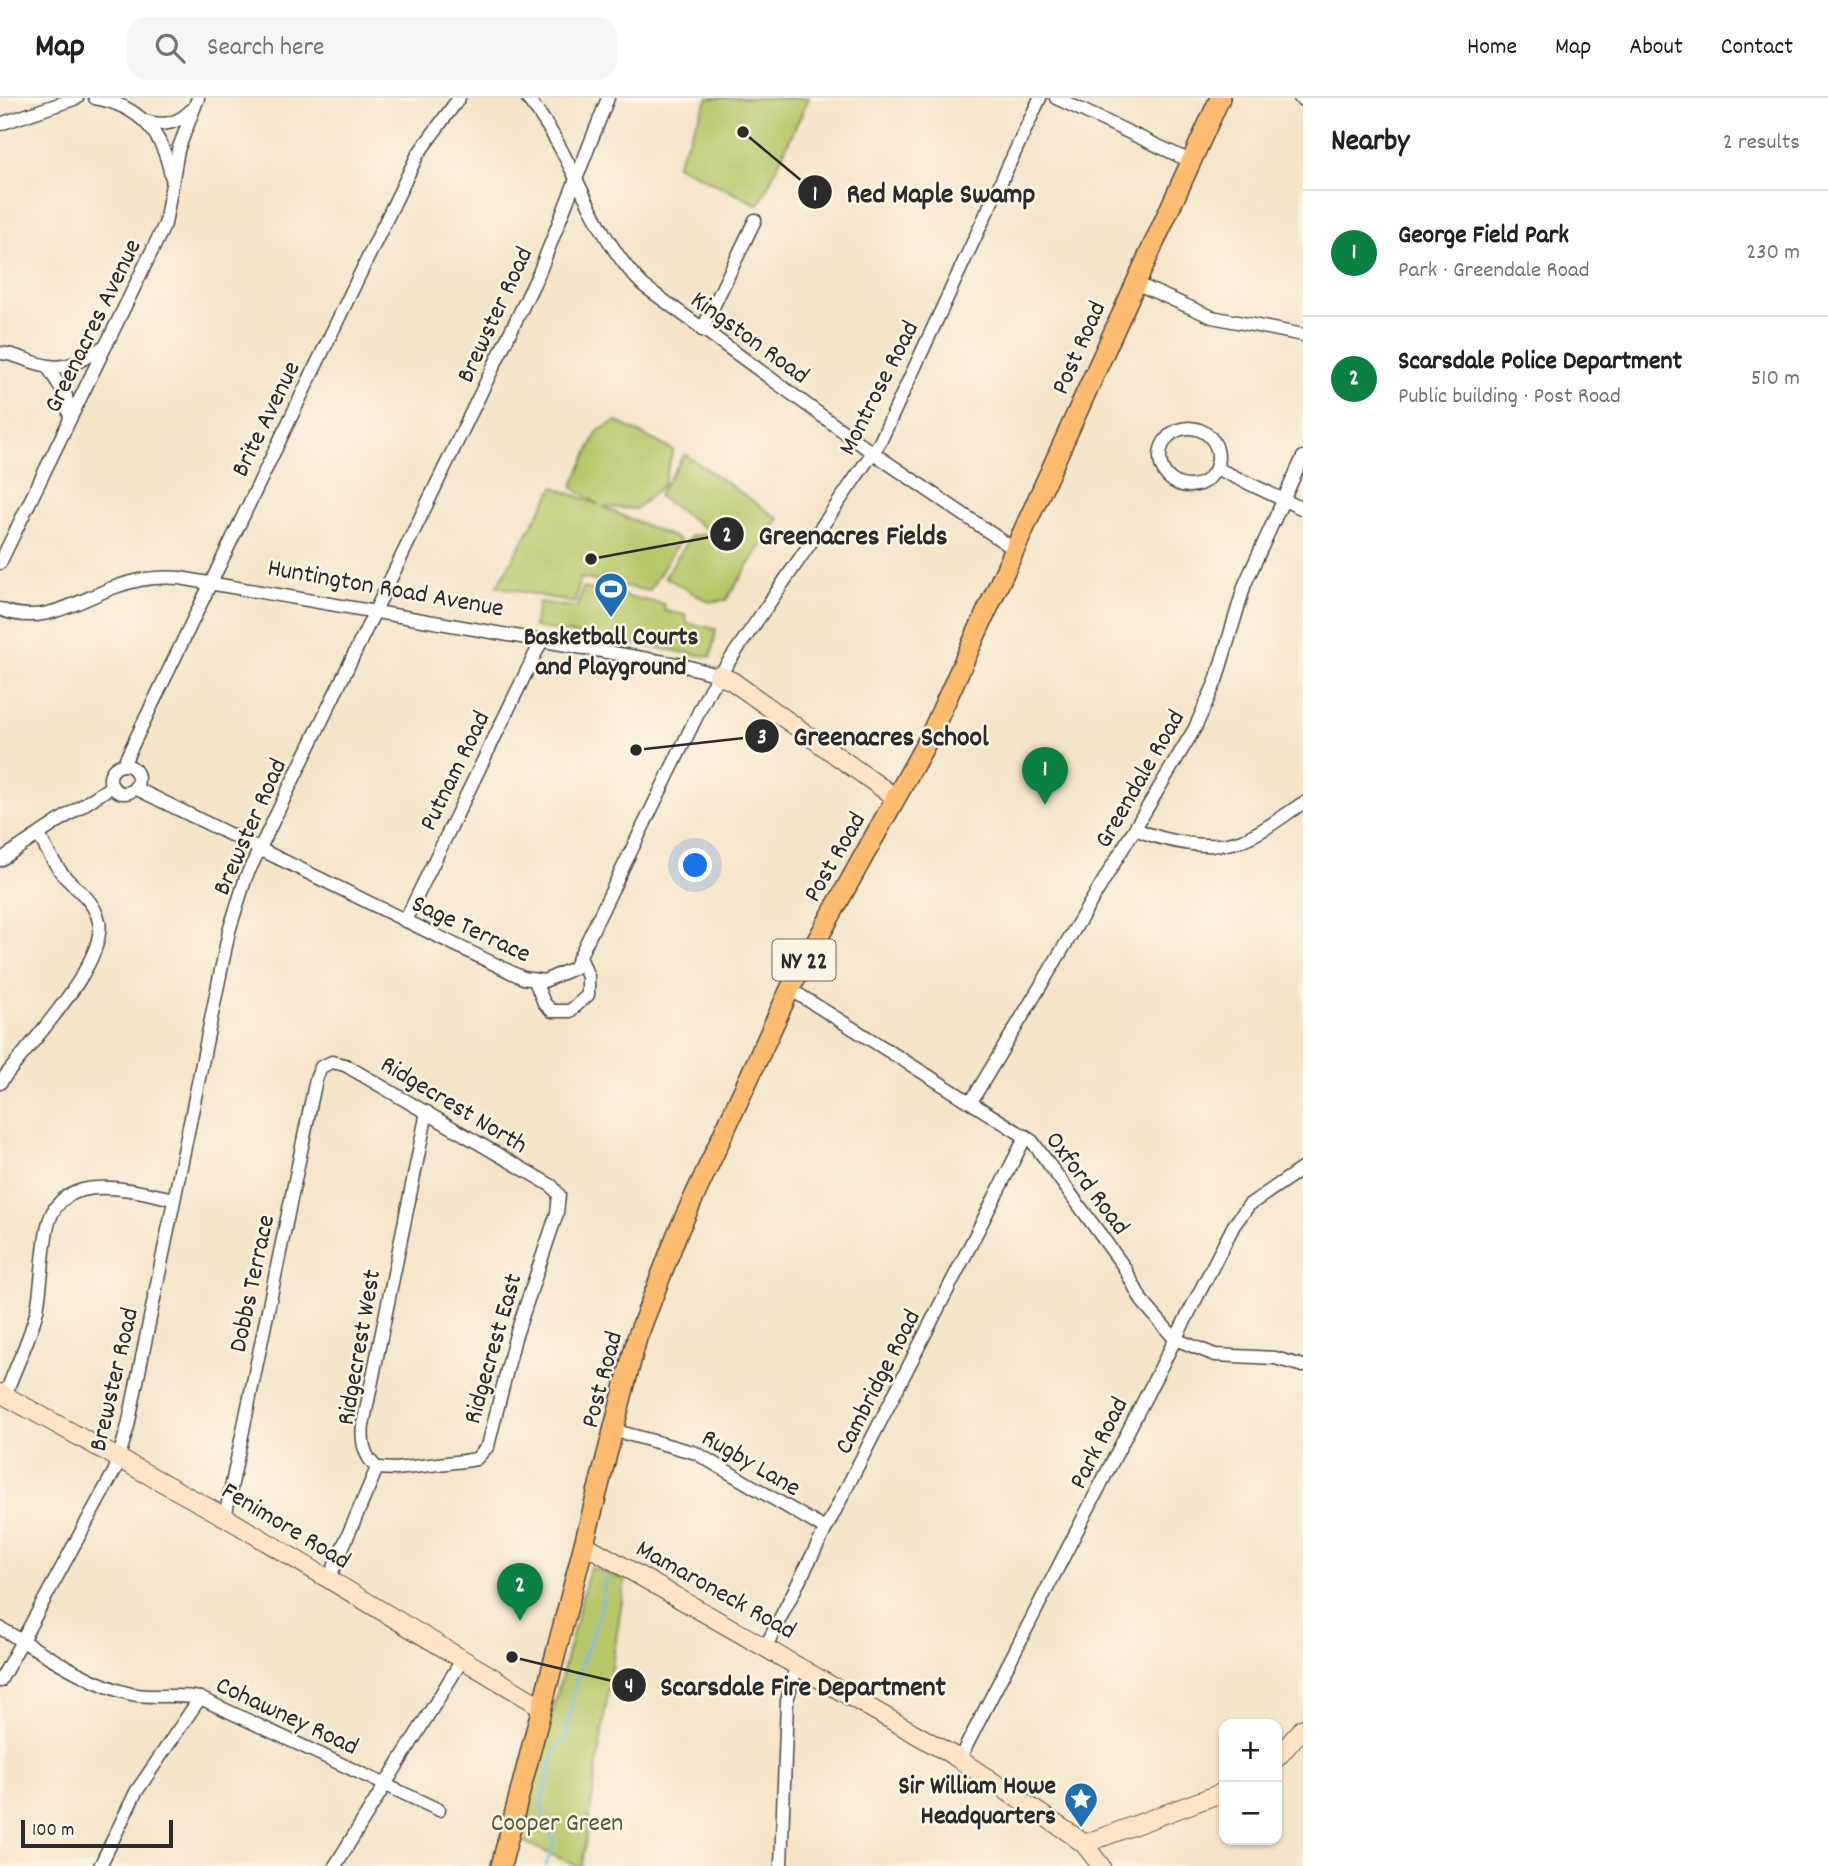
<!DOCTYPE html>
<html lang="en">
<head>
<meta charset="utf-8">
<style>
  body { margin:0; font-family:Dekko,sans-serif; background:#f6f6f6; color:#202124 }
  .controls { position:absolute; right:21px; bottom:21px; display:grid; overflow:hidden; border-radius:14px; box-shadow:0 2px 5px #0004 }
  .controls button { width:63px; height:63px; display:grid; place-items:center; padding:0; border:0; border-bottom:2px solid #e0e0e0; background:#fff; color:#202124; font:35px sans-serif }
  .scale { position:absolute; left:21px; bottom:18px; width:152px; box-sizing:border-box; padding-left:7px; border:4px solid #2b2b2b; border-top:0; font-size:19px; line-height:24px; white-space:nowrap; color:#2b2b2b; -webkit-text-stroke:5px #fcf5e5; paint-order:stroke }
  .you { position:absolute; left:696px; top:768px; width:24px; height:24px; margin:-18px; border:5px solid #fff; border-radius:50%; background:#1a73e8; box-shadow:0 0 0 10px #1a73e833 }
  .badge { display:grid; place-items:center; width:46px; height:46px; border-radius:50%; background:#0b8043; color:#fff; font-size:23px; font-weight:700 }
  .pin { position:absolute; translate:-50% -58px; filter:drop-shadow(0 2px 4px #0008) }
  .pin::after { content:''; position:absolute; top:37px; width:24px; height:21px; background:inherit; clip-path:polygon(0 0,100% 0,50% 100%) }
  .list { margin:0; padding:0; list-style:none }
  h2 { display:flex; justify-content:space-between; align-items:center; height:91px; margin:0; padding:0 28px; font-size:30px }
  h2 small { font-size:23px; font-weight:400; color:#757577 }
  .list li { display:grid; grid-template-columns:46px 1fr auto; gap:21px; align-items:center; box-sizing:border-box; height:126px; padding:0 28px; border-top:2px solid #e0e0e0 }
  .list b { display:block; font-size:26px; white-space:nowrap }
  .list p { margin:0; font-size:23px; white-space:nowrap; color:#757577 }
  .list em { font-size:23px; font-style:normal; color:#757577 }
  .icon { flex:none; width:38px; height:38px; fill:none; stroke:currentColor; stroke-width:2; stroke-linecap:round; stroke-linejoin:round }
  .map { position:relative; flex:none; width:1303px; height:1768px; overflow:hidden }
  header { display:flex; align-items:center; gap:42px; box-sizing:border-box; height:98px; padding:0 35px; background:#fff; border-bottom:2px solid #e0e0e0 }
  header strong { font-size:33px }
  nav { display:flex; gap:38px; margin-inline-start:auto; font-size:24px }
  .search { width:490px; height:63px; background:#f6f6f6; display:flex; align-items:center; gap:18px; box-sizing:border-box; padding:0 24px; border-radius:21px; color:#757577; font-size:26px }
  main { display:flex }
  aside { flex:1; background:#fff }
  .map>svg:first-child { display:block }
</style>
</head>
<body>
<header>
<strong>Map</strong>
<div class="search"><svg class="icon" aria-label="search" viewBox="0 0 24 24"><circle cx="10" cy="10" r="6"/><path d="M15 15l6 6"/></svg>Search here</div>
<nav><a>Home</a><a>Map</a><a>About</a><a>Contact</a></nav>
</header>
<main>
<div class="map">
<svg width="1303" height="1768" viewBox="0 0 1303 1768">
  <rect width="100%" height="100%" fill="#fcf5e5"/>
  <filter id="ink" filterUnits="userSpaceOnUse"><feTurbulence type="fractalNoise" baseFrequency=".0143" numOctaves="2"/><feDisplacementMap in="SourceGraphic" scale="14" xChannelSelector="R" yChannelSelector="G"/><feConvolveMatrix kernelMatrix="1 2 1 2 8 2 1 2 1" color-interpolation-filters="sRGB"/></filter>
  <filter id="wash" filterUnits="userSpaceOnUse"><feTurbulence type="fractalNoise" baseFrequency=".00686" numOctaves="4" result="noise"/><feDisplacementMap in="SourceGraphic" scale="28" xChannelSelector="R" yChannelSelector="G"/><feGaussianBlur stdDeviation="1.57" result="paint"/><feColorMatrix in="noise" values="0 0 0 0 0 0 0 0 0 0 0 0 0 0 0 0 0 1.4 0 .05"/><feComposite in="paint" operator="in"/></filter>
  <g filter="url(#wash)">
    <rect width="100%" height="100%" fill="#f4e4c8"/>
    <g fill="#b7c86b" stroke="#717a4b" stroke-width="2">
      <path d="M 708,0 L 809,0 L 759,107 L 676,67 Z"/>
      <path d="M 616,323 L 673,352 L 663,387 L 636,411 L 602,409 L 680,442 L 649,493 L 580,480 L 575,505 L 497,488 L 554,389 L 599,407 L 572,389 L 598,333 Z"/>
      <path d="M 685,356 L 779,421 L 726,502 L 709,504 L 665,479 L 691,438 L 712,435 L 658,398 Z"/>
      <path d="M 583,490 L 664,506 L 665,513 L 686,517 L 687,525 L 716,531 L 711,559 L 534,529 L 539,504 L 577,510 Z"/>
      <path d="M 590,1469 L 625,1482 L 582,1768 L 577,1768 L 519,1742 Z"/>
    </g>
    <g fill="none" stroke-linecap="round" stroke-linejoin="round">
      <path stroke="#6fbee9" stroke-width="2.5" d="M 546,1768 L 554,1745 L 541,1707 L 555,1652 L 566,1640 L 576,1582 L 600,1514 L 606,1479"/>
    </g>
  </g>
  <g filter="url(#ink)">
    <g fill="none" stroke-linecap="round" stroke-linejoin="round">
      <g stroke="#494743" stroke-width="15">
        <g id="street">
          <path d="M 95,0 C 140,8 163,35 171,78"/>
          <path d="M 527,0 C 575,56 590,136 644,188 L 866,350 L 1014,451"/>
          <path d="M 1056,0 L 1190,63"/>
          <path d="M 1300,0 L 1303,2"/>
          <path d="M 146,23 C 162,29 179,25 190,13"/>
          <path d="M 0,26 L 77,0"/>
          <path d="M 1135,185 L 1212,219 L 1303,237"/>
          <path d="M 702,232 L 755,122"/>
          <path d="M 0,255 C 18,256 32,266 49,268 C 71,272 88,258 106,247"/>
          <path d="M 47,268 L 66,298 L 70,321"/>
          <circle cx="1189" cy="359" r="29"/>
          <path d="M 1216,370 L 1303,411"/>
          <path d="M 0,465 L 165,126 L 178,52 L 198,0"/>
          <path d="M 0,511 C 42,529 77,503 115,489 C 136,481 158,478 180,480 L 682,567 L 718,577"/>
          <path d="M 123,667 L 418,56 L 459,0"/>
          <circle cx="124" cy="681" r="14"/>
          <path d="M 135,690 L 523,880 L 544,883 L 574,870 L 710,591 L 880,344 L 1040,0"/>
          <path d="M 1135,731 C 1164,743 1212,754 1242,742 C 1264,734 1284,717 1303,705"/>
          <path d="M 0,762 L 112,688"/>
          <path d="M 405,823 L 542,542"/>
          <path d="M 535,883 L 544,905 L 552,913 L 570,913 L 588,897 L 588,879 L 581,861"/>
          <path d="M 790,891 L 1032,1043 L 1124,1169 L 1142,1203 L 1175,1241 L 1215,1257 L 1275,1260 L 1303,1268"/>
          <path d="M 0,985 C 24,951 116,858 97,817 C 91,801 78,792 66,780 C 55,768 47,753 40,739"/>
          <path d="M 971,1004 L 1195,630 L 1216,583 L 1245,486 L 1303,359"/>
          <path d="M 5,1298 C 15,1269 30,1242 37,1212 C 42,1186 42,1159 47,1132 C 57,1070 132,1092 174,1101"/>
          <path d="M 613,1332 L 696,1355 L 825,1431"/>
          <path d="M 377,1370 C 364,1358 361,1344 363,1327 L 427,1014"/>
          <path d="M 225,1419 L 316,981 L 321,969 L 332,964 L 345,967 L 552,1088 L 559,1097 L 557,1115 L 515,1240 L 488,1348 L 476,1361 L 464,1363 L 396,1371 L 377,1370"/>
          <path d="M 329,1481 L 377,1370"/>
          <path d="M 0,1530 C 39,1552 88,1586 131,1596 C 154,1601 177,1595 200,1600 L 439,1712"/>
          <path d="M 766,1548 L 1026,1038"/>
          <path d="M 0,1583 L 115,1372 L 128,1328 L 229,833 L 246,779 L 539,175 L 608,0"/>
          <path d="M 959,1662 L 1234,1127 L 1249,1107 L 1303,1070"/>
          <path d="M 100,1768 L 136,1694 L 200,1600"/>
          <path d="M 335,1768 L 462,1562"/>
          <path d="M 781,1768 L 787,1603 L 797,1565"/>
        </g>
      </g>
      <g stroke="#494743" stroke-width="20">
        <g id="secondary">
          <path d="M 718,577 L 732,583 L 896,700"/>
          <path d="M 0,1295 L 225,1419 L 542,1609"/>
          <path d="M 584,1446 L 954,1658 L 1071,1736 L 1084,1746 L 1101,1768"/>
          <path d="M 1277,1660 L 1303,1630"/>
          <path d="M 1084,1746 L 1224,1694"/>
        </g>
      </g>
      <g stroke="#494743" stroke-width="22">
        <path id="primary" d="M 501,1768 L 637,1240 L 677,1136 L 790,891 L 929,640 L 1220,0"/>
      </g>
      <use href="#street" stroke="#fff" stroke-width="12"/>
      <use href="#secondary" stroke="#fee4c5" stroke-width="18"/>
      <use href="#primary" stroke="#fdbc6f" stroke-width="19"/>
    </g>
  </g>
  <defs>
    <g id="stadium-pin" transform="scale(1.75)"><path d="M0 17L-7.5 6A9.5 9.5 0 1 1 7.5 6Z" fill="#1f6fb2" stroke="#fcf5e5"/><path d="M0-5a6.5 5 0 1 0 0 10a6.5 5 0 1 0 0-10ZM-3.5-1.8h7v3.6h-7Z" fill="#fff"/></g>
    <g id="sight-pin" transform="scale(1.75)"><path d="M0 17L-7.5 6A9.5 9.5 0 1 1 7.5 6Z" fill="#1f6fb2" stroke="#fcf5e5"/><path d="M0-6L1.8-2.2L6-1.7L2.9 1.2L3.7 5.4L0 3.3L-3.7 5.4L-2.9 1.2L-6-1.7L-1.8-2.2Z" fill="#fff"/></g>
  </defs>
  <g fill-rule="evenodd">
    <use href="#stadium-pin" x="611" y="491"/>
    <use href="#sight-pin" x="1081" y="1701"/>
  </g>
  <g text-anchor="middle" stroke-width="5" stroke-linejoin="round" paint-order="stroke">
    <rect fill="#fcf5e5" stroke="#6a6863" stroke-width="2" x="772.5" y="841.5" width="63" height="41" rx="5"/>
    <g font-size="24" font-weight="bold" fill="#2b2b2b">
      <text x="804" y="870">NY 22</text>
    </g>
    <g font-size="26" fill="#2b2b2b" stroke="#fcf5e5">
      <text transform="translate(493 216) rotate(-65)" y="9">Brewster Road</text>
      <text transform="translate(91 227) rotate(-64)" y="9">Greenacres Avenue</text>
      <text transform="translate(751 238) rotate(36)" y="9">Kingston Road</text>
      <text transform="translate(1077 249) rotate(-66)" y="9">Post Road</text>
      <text transform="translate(877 289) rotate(-63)" y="9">Montrose Road</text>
      <text transform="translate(264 320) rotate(-64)" y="9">Brite Avenue</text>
      <text transform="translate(386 488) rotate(10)" y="9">Huntington Road Avenue</text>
      <text transform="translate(453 672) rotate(-64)" y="9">Putnam Road</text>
      <text transform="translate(1138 680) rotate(-60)" y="9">Greendale Road</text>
      <text transform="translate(248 728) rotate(-66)" y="9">Brewster Road</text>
      <text transform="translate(833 758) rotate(-60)" y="9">Post Road</text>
      <text transform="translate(472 829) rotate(25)" y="9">Sage Terrace</text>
      <text transform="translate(455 1005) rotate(31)" y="9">Ridgecrest North</text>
      <text transform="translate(1089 1084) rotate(53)" y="9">Oxford Road</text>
      <text transform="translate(250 1185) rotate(-78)" y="9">Dobbs Terrace</text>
      <text transform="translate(357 1249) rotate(-80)" y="9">Ridgecrest West</text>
      <text transform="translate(491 1250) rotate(-74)" y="9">Ridgecrest East</text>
      <text transform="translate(112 1281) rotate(-77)" y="9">Brewster Road</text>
      <text transform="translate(600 1281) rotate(-75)" y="9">Post Road</text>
      <text transform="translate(876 1283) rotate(-63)" y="9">Cambridge Road</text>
      <text transform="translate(1097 1344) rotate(-63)" y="9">Park Road</text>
      <text transform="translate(752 1363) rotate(30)" y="9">Rugby Lane</text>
      <text transform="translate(287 1426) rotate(31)" y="9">Fenimore Road</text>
      <text transform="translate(717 1490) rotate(29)" y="9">Mamaroneck Road</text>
      <text transform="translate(288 1616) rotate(25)" y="9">Cohawney Road</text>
    </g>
    <g font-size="26" font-weight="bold" fill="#2b2b2b" stroke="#fcf5e5">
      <text x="611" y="546">Basketball Courts<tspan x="611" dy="30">and Playground</tspan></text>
      <text x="1056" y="1695" text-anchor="end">Sir William Howe<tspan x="1056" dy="30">Headquarters</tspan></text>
    </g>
    <g font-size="26" fill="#555a3e" stroke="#fcf5e5">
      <text x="557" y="1732">Cooper Green</text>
    </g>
  </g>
  <path fill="none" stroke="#2b2b2b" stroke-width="2.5" d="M743 34L815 94M591 461L727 436M636 652L762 638M512 1559L629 1587"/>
  <g fill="#2b2b2b" stroke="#fcf5e5" stroke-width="2.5">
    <circle cx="743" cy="34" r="7"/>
    <circle cx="591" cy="461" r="7"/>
    <circle cx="636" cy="652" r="7"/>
    <circle cx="512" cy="1559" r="7"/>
    <circle cx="815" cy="94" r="18"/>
    <circle cx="727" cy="436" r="18"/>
    <circle cx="762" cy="638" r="18"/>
    <circle cx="629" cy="1587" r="18"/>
  </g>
  <g font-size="21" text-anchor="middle" font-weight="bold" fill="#fff">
    <text x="815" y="102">1</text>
    <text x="727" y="443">2</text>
    <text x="762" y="645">3</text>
    <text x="629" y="1594">4</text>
  </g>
  <g font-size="28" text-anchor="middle" font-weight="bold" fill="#2b2b2b" stroke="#fcf5e5" stroke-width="5" stroke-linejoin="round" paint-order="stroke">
    <text x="941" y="104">Red Maple Swamp</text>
    <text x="853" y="446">Greenacres Fields</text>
    <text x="891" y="647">Greenacres School</text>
    <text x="803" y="1597">Scarsdale Fire Department</text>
  </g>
</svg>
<div class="controls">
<button>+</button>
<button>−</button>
</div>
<div class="scale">100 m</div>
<div class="you"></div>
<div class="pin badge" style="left:1045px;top:707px">1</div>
<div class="pin badge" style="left:520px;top:1523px">2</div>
</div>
<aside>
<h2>Nearby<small>2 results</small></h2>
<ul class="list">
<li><span class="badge">1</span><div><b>George Field Park</b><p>Park · Greendale Road</p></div><em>230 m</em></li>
<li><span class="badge">2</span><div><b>Scarsdale Police Department</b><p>Public building · Post Road</p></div><em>510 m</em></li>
</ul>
</aside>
</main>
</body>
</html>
